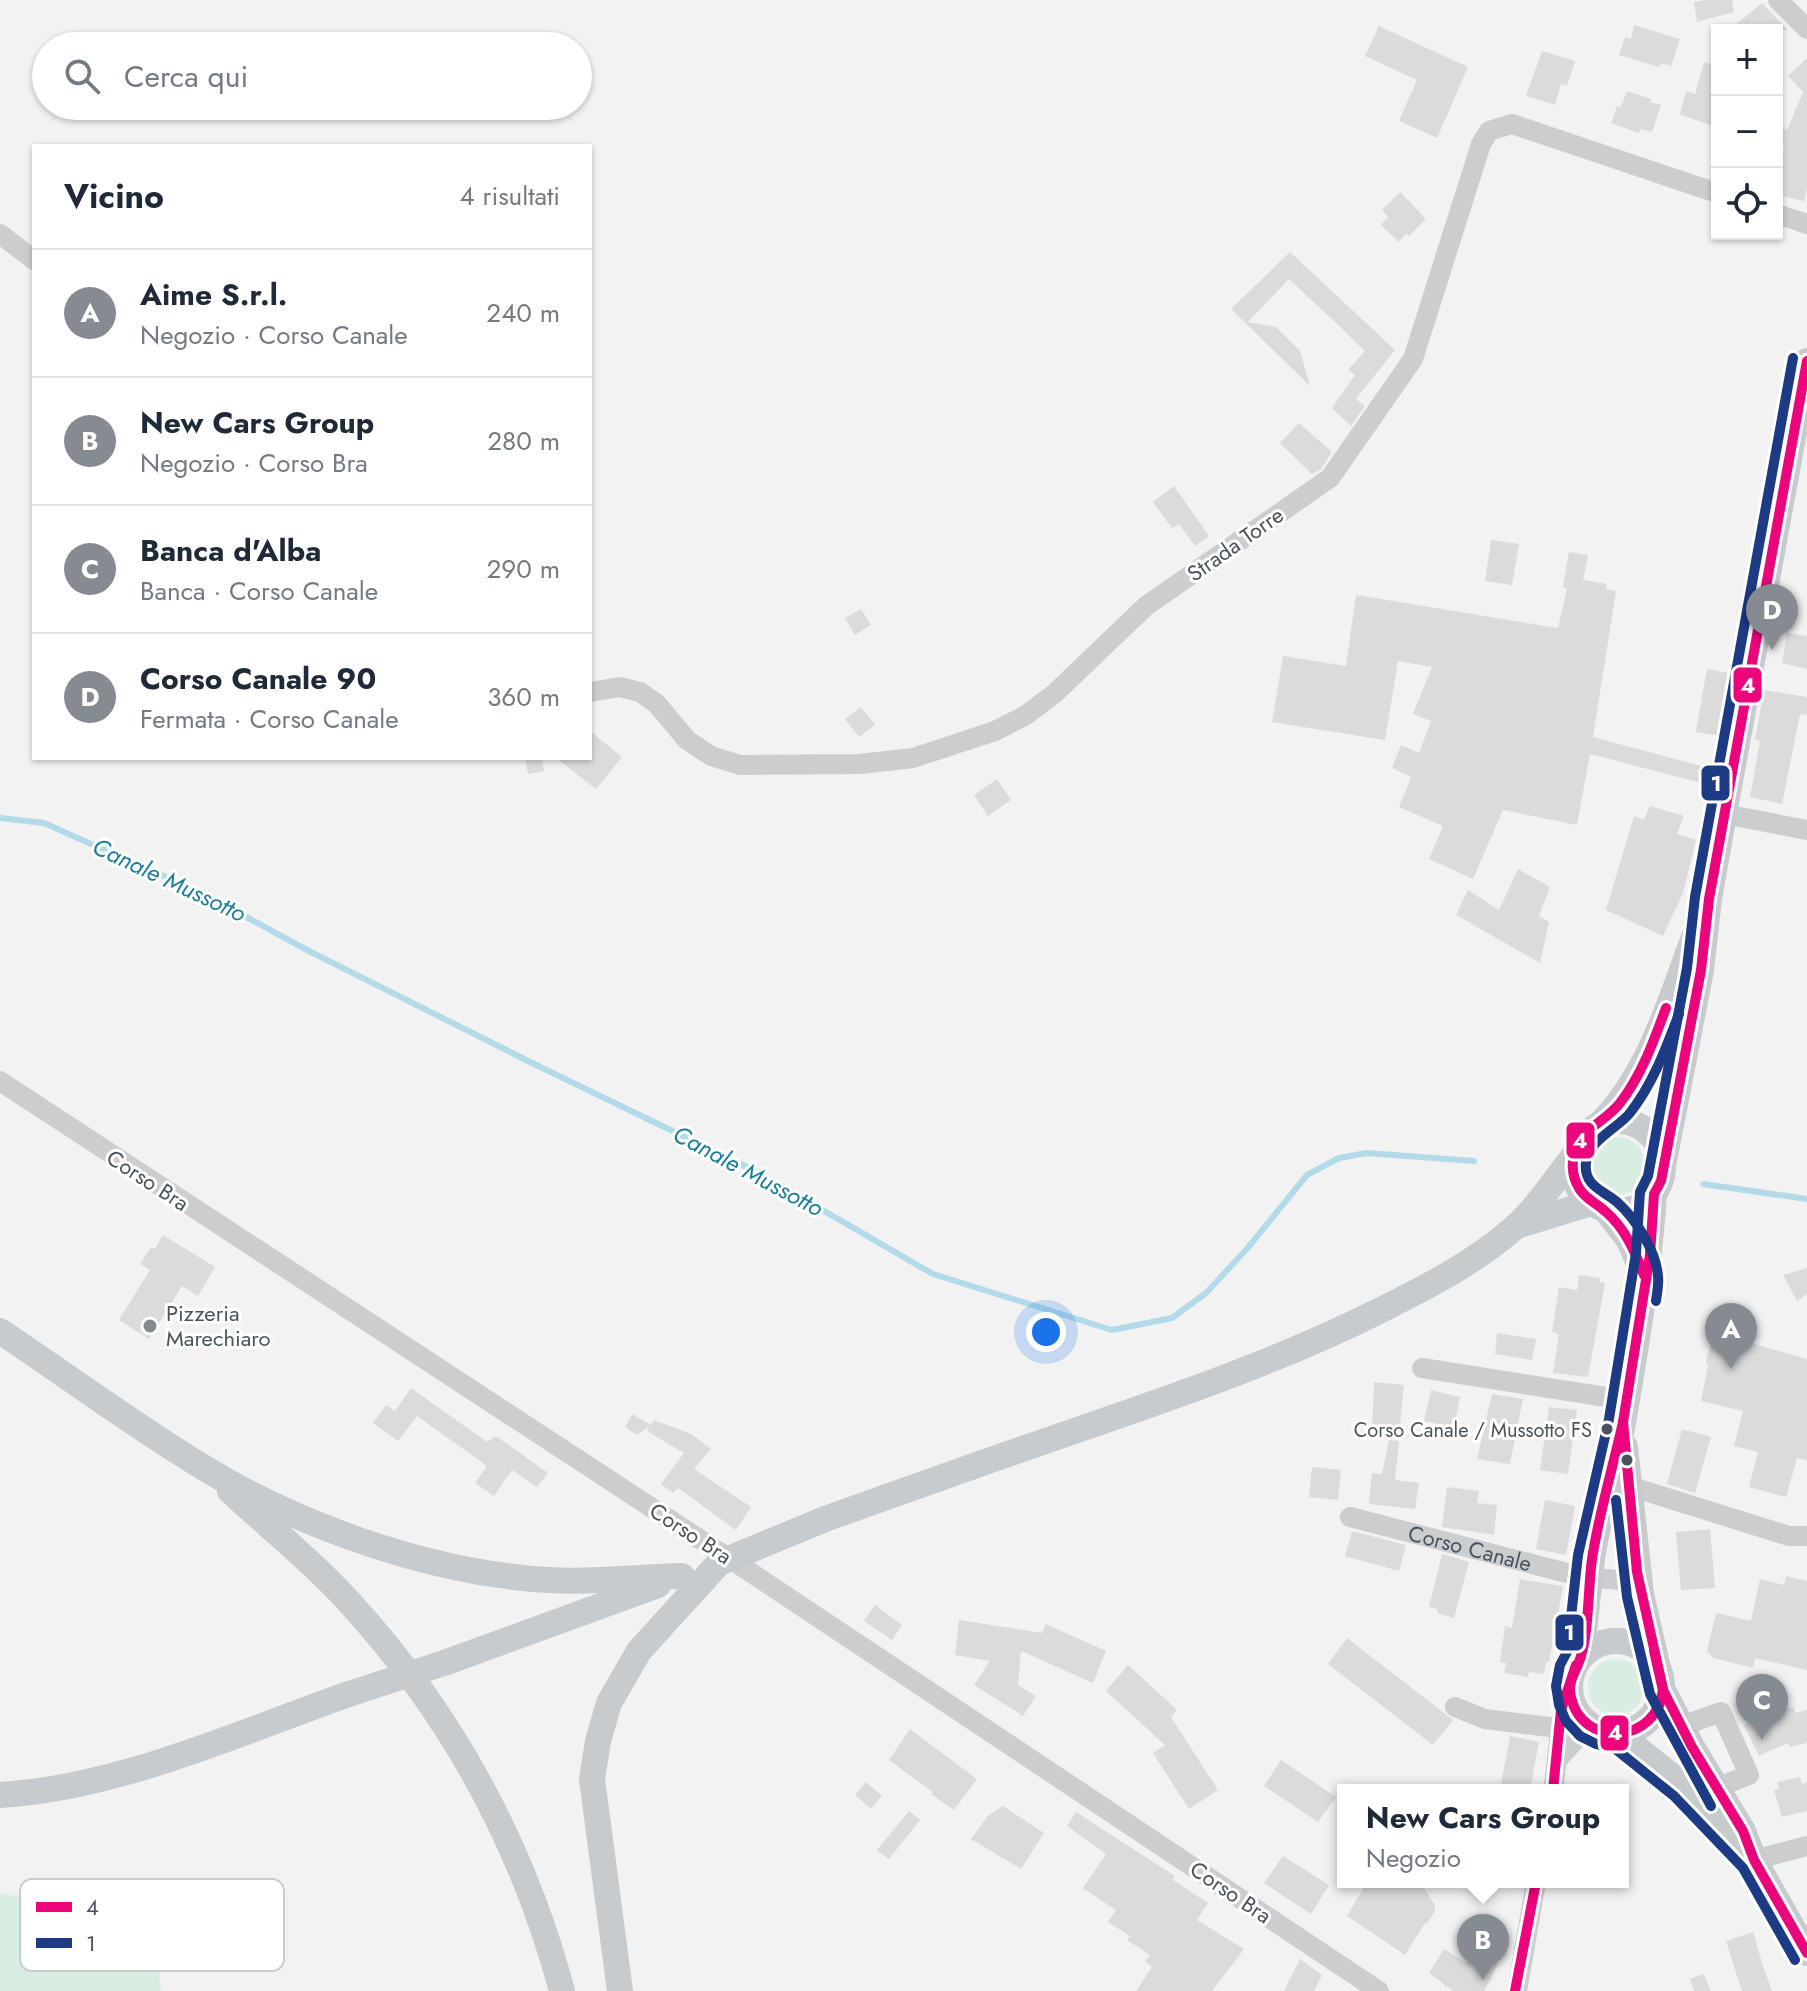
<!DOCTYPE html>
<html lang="it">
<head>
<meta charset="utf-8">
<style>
  body { margin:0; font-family:Jost,sans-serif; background:#f6f6f7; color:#1f2937 }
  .controls { position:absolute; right:24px; top:24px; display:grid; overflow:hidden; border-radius:0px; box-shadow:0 2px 6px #0004 }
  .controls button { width:72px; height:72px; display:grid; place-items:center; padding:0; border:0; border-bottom:2px solid #e0e1e3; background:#fff; color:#1f2937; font:40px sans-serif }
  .you { position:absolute; left:1046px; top:1332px; width:28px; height:28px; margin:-20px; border:6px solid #fff; border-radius:50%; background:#1a73e8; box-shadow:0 0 0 12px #1a73e833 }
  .badge { display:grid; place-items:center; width:52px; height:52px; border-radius:50%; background:#858b90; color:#fff; font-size:26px; font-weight:700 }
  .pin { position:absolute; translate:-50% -66px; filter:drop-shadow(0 2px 4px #0008) }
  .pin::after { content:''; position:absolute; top:42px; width:28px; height:24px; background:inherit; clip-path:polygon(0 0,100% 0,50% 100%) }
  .popup { position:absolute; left:1337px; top:1784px; width:292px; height:104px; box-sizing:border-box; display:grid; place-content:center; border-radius:0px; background:#fff; filter:drop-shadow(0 2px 6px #0005); font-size:26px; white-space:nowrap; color:#747a83 }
  .popup b { font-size:30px; color:#1f2937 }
  .popup::after { content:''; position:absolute; left:50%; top:100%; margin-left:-16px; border:16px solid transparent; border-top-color:#fff }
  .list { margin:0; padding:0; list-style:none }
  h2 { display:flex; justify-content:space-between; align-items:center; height:104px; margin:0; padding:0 32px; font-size:34px }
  h2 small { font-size:26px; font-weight:400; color:#747a83 }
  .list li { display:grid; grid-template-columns:52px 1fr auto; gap:24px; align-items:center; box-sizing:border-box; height:128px; padding:0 32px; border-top:2px solid #e0e1e3 }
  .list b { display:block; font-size:30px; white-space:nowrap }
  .list p { margin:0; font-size:26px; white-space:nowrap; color:#747a83 }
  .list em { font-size:26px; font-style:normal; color:#747a83 }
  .icon { flex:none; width:44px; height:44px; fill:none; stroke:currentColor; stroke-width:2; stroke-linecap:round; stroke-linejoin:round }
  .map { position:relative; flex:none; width:1807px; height:1991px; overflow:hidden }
  .search { position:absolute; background:#fff; box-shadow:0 2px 6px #0004; left:32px; top:32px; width:560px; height:88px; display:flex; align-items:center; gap:20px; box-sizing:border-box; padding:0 28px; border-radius:44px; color:#747a83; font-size:30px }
  .panel { position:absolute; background:#fff; box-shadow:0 2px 6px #0004; left:32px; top:144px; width:560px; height:616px; border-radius:0px }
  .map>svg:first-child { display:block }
</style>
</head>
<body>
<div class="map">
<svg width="1807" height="1991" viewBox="0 0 1807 1991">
  <rect width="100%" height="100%" fill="#f2f2f2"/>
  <g fill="#d9eee2">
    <circle cx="1617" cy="1166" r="29"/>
    <circle cx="1616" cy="1687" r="28"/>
    <path d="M 0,1893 L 47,1902 L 105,1928 L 158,1961 L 161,1991 L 0,1991 Z"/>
  </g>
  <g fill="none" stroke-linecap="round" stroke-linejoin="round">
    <g stroke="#b2dae8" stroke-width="6">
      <path d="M 0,818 L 44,823 L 206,895 L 307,950 L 528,1061 L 755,1171 L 933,1274 L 1112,1330 L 1172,1318 L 1206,1293 L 1246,1250 L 1307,1175 L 1339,1158 L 1367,1153 L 1474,1161"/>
      <path d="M 1703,1184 L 1807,1199"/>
    </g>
  </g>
  <g fill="#dbdbdc">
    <path d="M 1705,0 L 1732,0 L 1734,12 L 1697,22 L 1694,2 Z"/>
    <path d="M 1762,3 L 1788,30 L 1729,30 Z"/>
    <path d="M 1634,25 L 1680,39 L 1671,66 L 1661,63 L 1659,67 L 1619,55 L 1625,37 L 1631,39 Z"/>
    <path d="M 1379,26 L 1468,67 L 1437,138 L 1399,121 L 1417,80 L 1365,56 Z"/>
    <path d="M 1542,51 L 1575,61 L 1567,86 L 1561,84 L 1555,105 L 1526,96 Z"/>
    <path d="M 1807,58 L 1807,188 L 1804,201 L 1777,195 L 1784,147 L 1777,145 L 1777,127 L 1787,130 L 1803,92 L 1788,76 Z"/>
    <path d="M 1704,62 L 1717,66 L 1717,128 L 1680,114 L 1686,91 L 1695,94 Z"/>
    <path d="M 1627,91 L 1651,99 L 1650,102 L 1661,105 L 1652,132 L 1640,129 L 1639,133 L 1611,123 L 1617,106 L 1621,107 Z"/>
    <path d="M 1400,192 L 1426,219 L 1409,236 L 1406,234 L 1399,242 L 1381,225 L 1388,217 L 1382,210 Z"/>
    <path d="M 1290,252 L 1395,350 L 1356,399 L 1365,406 L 1351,426 L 1332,408 L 1355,375 L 1348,370 L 1365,351 L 1335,322 L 1289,279 L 1248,322 L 1276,327 L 1300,351 L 1310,386 L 1231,309 Z"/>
    <path d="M 1299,423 L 1332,452 L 1321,469 L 1312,474 L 1280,443 Z"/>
    <path d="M 1174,486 L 1209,536 L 1195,546 L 1179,524 L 1172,528 L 1153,502 Z"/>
    <path d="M 1491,540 L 1519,544 L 1512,585 L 1485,581 Z"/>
    <path d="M 1569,552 L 1588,555 L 1583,580 L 1607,584 L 1606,589 L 1616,591 L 1593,737 L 1716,770 L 1713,786 L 1590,754 L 1577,825 L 1503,810 L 1473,879 L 1429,859 L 1443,826 L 1399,807 L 1411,777 L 1392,768 L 1401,745 L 1419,753 L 1431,721 L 1413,714 L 1432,667 L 1398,661 L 1385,740 L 1272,722 L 1283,656 L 1346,666 L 1356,595 L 1558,628 L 1567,588 L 1563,587 Z"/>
    <path d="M 861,609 L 871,625 L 855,635 L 845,618 Z"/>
    <path d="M 1787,633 L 1807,636 L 1807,669 L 1782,663 Z"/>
    <path d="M 1707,669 L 1733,674 L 1722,736 L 1696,732 Z"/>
    <path d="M 1764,690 L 1807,697 L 1807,715 L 1800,714 L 1782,804 L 1750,797 L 1760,741 L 1755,740 Z"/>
    <path d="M 861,707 L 875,725 L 859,737 L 845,719 Z"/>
    <path d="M 590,731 L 622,757 L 596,789 L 556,758 L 590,758 Z"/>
    <path d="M 525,758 L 542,758 L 544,771 L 528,774 Z"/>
    <path d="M 997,779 L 1011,800 L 988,816 L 974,795 Z"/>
    <path d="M 1650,806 L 1684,816 L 1677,834 L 1696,840 L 1683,893 L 1663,936 L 1606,910 L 1634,816 L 1644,820 Z"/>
    <path d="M 1518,869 L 1550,887 L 1539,916 L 1549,922 L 1540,963 L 1456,915 L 1468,890 L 1499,910 Z"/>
    <path d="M 163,1235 L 215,1267 L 198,1296 L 182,1286 L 149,1339 L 119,1320 L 150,1270 L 140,1264 L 151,1247 L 155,1249 Z"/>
    <path d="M 1807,1268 L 1807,1294 L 1797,1301 L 1783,1275 Z"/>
    <path d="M 1579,1275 L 1600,1278 L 1600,1282 L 1605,1283 L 1588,1377 L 1553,1373 L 1559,1334 L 1552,1332 L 1559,1287 L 1577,1290 Z"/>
    <path d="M 1497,1333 L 1536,1339 L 1532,1360 L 1495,1354 Z"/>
    <path d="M 1715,1333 L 1807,1359 L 1807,1460 L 1797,1458 L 1786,1497 L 1749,1487 L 1758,1452 L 1734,1446 L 1743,1411 L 1701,1401 L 1708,1366 L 1706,1362 L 1708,1353 Z"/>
    <path d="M 1374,1382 L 1404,1385 L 1399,1436 L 1372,1433 Z"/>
    <path d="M 411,1388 L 487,1442 L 496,1436 L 548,1473 L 537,1487 L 512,1470 L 494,1496 L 475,1483 L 487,1466 L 417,1416 L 398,1441 L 373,1423 L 386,1405 L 395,1411 Z"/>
    <path d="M 1431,1390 L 1460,1397 L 1454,1427 L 1424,1421 Z"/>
    <path d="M 1492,1394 L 1523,1399 L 1510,1464 L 1477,1459 Z"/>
    <path d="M 1549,1407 L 1577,1410 L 1568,1474 L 1540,1470 Z"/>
    <path d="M 632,1414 L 651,1425 L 637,1435 L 625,1427 Z"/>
    <path d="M 654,1420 L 691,1434 L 711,1449 L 694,1469 L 751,1507 L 736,1530 L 678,1488 L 673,1493 L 661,1484 L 684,1453 L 647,1431 Z"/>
    <path d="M 1682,1429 L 1711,1437 L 1695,1493 L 1667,1484 Z"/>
    <path d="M 1389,1440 L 1399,1441 L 1395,1480 L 1419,1483 L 1415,1509 L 1369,1504 L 1372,1473 L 1382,1474 Z"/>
    <path d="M 1312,1467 L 1341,1470 L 1338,1500 L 1309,1497 Z"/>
    <path d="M 1447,1487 L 1479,1491 L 1477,1503 L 1497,1505 L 1494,1535 L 1442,1527 Z"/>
    <path d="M 1545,1500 L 1575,1506 L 1566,1555 L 1536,1549 Z"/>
    <path d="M 1710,1529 L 1715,1588 L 1681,1590 L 1676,1532 Z"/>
    <path d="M 1352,1531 L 1406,1545 L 1399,1571 L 1345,1556 Z"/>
    <path d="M 1442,1554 L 1469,1562 L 1454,1618 L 1437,1613 L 1438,1609 L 1429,1607 Z"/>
    <path d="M 1786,1576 L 1807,1581 L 1807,1670 L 1755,1658 L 1753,1668 L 1713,1658 L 1707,1651 L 1716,1613 L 1751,1621 L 1760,1579 L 1784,1585 Z"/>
    <path d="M 1520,1579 L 1563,1586 L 1549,1662 L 1546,1662 L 1544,1674 L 1529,1672 L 1528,1677 L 1504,1673 L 1506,1663 L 1500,1662 L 1505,1626 L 1512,1628 Z"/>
    <path d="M 875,1605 L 902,1625 L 892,1640 L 864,1621 Z"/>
    <path d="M 959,1620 L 1042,1633 L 1046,1624 L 1106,1651 L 1093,1683 L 1021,1651 L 1018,1685 L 1036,1696 L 1023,1716 L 974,1685 L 990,1661 L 955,1655 Z"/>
    <path d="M 1347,1638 L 1453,1720 L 1433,1745 L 1328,1664 Z"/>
    <path d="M 1128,1665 L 1177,1710 L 1171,1717 L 1218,1790 L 1189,1809 L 1153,1753 L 1165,1745 L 1106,1691 Z"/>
    <path d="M 1794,1707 L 1795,1713 L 1807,1710 L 1807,1743 L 1790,1747 L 1788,1743 L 1759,1756 L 1744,1725 L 1775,1710 Z"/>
    <path d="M 910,1729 L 977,1779 L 954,1810 L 931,1794 L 933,1792 L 889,1760 Z"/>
    <path d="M 1510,1736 L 1539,1742 L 1530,1790 L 1500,1790 Z"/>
    <path d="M 1281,1760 L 1336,1797 L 1318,1822 L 1264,1786 Z"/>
    <path d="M 1800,1777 L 1802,1784 L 1807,1782 L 1807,1811 L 1782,1817 L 1774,1790 L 1779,1789 L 1777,1782 Z"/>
    <path d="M 866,1782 L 882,1796 L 871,1809 L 855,1795 Z"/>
    <path d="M 1003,1806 L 1044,1833 L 1021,1869 L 971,1839 L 988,1816 Z"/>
    <path d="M 909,1811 L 920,1820 L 889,1859 L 877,1850 Z"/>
    <path d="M 1076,1812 L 1175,1876 L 1173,1880 L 1208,1903 L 1197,1920 L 1244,1949 L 1212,1991 L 1136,1991 L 1152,1967 L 1145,1962 L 1150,1955 L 1127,1940 L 1130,1936 L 1108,1922 L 1116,1910 L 1083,1888 L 1106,1854 L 1067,1826 Z"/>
    <path d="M 1283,1856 L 1329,1885 L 1311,1914 L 1264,1883 Z"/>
    <path d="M 1367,1882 L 1420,1882 L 1435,1905 L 1435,1911 L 1427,1924 L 1425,1923 L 1405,1955 L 1347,1916 Z"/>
    <path d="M 1753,1932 L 1762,1963 L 1772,1991 L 1742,1991 L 1737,1976 L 1726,1941 Z"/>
    <path d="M 1444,1949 L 1466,1963 L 1475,1949 L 1498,1964 L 1484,1991 L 1453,1991 L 1429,1973 Z"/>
    <path d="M 1300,1959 L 1322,1975 L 1314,1991 L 1284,1991 Z"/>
    <path d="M 1704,1974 L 1711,1991 L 1694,1991 L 1690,1979 Z"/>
  </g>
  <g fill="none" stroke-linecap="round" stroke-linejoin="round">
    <g stroke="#cccdcf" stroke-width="20">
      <path d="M 1778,0 L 1807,29"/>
      <path d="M 1777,214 L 1807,224"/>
      <path d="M 0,234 L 34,260"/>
      <path d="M 590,692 L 620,687 L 640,692 L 657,704 L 687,740 L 711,756 L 740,765 L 860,764 L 913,758 L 995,731 L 1026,715 L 1054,694 L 1146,606 L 1330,478 L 1413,359 L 1481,144 L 1489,131 L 1512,124 L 1717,193"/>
      <path d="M 1724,814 L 1807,830"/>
      <path d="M 0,1081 L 759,1578 L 1379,1991"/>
      <path d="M 1422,1368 L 1625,1400"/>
      <path d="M 1629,1486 L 1789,1536 L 1807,1536"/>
      <path id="s1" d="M 1350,1517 L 1590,1579 C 1612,1578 1626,1578 1641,1594"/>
      <path d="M 1455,1707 L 1485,1719 L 1558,1728"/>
      <path d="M 1682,1726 L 1721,1712 L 1749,1775 L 1706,1792"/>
      <path d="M 1558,1759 L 1581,1734 L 1600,1731"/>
      <path d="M 1553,1790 C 1559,1754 1558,1720 1570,1686"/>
      <path d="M 1754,1860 L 1807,1846"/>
      <path d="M 1517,1991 L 1536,1882"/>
    </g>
    <g stroke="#c8cbcd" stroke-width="26">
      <circle cx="1618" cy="1166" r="45"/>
      <path d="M 1601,1123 C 1651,1072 1671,997 1696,932"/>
      <path d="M 1663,1166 L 1701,970 L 1709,899 L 1724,814 L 1807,361"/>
      <path d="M 1606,1210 L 1629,1240 L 1644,1275"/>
      <path d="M 1516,1226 L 1591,1203"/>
      <path d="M 0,1331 C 69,1377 136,1427 206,1469 C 303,1528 436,1574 549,1580 C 593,1583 639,1577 682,1576"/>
      <path d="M 1625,1447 L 1641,1594 L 1657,1664"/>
      <path d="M 971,1467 C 1108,1418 1249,1376 1379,1311 C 1427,1287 1474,1263 1514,1228 C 1536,1209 1554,1181 1572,1158"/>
      <path d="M 230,1491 C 270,1528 315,1564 351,1604 C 452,1715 523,1846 562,1991"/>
      <circle cx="1616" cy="1687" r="46"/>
      <path d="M 1581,1657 C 1585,1625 1588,1592 1592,1560 C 1598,1514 1614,1469 1623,1423 C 1636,1347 1649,1271 1654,1194"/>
      <path d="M 447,1662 L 658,1585"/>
      <path d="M 1663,1690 L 1692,1747 L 1743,1831 L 1754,1860 L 1807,1953"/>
      <path d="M 1619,1734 L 1684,1786 L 1737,1842"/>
      <path d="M 0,1795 C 118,1788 238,1733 349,1694"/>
      <path d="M 620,1991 L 592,1779 L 598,1741 L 609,1703 L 639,1651 L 719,1563"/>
    </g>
    <g stroke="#c8cbcd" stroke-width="26">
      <path d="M 719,1563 L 825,1519 L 971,1467"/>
      <path d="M 349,1694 L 447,1662"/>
    </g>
    <g stroke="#fff" stroke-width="16">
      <g id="bus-1">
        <path d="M 1644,1275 C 1635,1252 1625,1228 1606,1212 C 1597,1203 1585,1199 1579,1188 C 1571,1175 1571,1159 1577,1146 C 1586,1127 1608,1119 1620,1103 C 1642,1075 1654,1040 1666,1008"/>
        <path d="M 1623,1422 L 1637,1572 L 1663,1689 C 1658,1744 1582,1749 1571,1697 C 1567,1680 1577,1671 1581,1656 C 1589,1630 1588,1588 1592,1559 C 1599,1513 1613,1467 1623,1422 Z"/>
        <path d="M 1623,1422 L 1650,1255 L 1654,1194 L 1661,1181 L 1701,970 L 1709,899 L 1807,361"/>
        <path d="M 1654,1651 L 1663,1690 L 1692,1747 L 1743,1831 L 1754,1860 L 1807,1953"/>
        <path d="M 1553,1790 L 1561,1710 L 1576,1665"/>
        <path d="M 1515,1991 L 1536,1882"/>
      </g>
    </g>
    <g stroke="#fff" stroke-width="16">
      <g id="bus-2">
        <path d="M 1793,358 L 1695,897 L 1687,968 L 1648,1176 L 1640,1192 L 1636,1253 L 1609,1419 L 1578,1555 L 1567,1652 L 1560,1665 L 1556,1686 L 1559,1705 L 1566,1721 L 1580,1736 L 1596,1744 L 1613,1747 L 1674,1796 L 1743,1868 L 1795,1960"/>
        <path d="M 1656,1301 C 1657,1293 1659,1284 1658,1276 C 1656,1251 1636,1219 1617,1202 C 1603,1190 1583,1186 1586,1162 C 1589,1140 1618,1128 1630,1113 C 1653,1084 1666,1048 1679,1014"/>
        <path d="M 1616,1500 L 1627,1597 L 1650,1694 L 1711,1806"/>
      </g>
    </g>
    <use href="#bus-1" stroke="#ec047c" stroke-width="10"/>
    <use href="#bus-2" stroke="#1d3b85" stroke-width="10"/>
  </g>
  <circle fill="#858b90" stroke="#fff" stroke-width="3" cx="150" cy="1326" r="8"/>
  <g fill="#4a535c" stroke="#fff" stroke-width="3">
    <circle cx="1607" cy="1429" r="7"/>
    <circle cx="1627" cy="1460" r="7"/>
  </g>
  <g text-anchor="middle" stroke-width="6" stroke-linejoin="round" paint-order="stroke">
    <g font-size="20" fill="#4a535c" stroke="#fff" text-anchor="end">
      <text x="1592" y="1437">Corso Canale / Mussotto FS</text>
    </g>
    <g font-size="22" fill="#4a535c" stroke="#fff">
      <text transform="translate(1235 544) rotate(-35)" y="8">Strada Torre</text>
      <text transform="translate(148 1180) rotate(33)" y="8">Corso Bra</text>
      <text transform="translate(691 1533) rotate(33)" y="8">Corso Bra</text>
      <text dy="8" stroke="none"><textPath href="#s1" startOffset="124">Corso Canale</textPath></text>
      <text transform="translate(1231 1892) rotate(34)" y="8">Corso Bra</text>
    </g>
    <g font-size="22" fill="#4a535c" stroke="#fff" text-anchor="start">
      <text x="166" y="1321">Pizzeria<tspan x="166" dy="25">Marechiaro</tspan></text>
    </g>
    <g font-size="24" font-style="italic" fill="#1c7d9d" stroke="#fff">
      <text transform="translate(169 880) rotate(25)" y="8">Canale Mussotto</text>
      <text transform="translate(748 1171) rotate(28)" y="8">Canale Mussotto</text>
    </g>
  </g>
  <rect x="20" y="1879" width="264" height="92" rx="12" fill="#fff" stroke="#c9cbce" stroke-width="2"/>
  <rect x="36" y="1902" width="36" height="10" fill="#ec047c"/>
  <rect x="36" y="1938" width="36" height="10" fill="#1d3b85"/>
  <g font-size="22" fill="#4a535c">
    <text x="86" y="1915">4</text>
    <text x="86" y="1951">1</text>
  </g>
  <g stroke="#fff" stroke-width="3">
    <rect x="1732" y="666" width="31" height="38" rx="8" fill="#ec047c"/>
    <rect x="1700" y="764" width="31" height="38" rx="8" fill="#1d3b85"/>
    <rect x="1565" y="1121" width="31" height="39" rx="8" fill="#ec047c"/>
    <rect x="1554" y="1613" width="31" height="39" rx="8" fill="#1d3b85"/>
    <rect x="1599" y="1714" width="31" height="38" rx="8" fill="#ec047c"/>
  </g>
  <g font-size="22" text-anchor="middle" font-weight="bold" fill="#fff">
    <text x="1748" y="693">4</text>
    <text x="1716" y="791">1</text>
    <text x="1580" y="1148">4</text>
    <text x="1569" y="1640">1</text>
    <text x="1615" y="1740">4</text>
  </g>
</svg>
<div class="controls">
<button>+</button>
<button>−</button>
<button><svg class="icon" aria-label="locate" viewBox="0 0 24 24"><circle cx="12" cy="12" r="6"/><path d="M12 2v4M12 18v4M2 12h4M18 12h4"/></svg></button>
</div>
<div class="you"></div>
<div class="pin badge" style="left:1731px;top:1369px">A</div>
<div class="pin badge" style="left:1483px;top:1980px">B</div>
<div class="popup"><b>New Cars Group</b>Negozio</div>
<div class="pin badge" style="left:1762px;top:1740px">C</div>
<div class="pin badge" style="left:1772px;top:650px">D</div>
<div class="search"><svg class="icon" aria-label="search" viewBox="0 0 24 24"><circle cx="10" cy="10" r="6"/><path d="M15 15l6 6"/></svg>Cerca qui</div>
<section class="panel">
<h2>Vicino<small>4 risultati</small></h2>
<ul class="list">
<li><span class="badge">A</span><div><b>Aime S.r.l.</b><p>Negozio · Corso Canale</p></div><em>240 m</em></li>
<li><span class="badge">B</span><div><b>New Cars Group</b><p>Negozio · Corso Bra</p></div><em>280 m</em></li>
<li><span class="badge">C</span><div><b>Banca d'Alba</b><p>Banca · Corso Canale</p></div><em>290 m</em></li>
<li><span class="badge">D</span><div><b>Corso Canale 90</b><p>Fermata · Corso Canale</p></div><em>360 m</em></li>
</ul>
</section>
</div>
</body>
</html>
